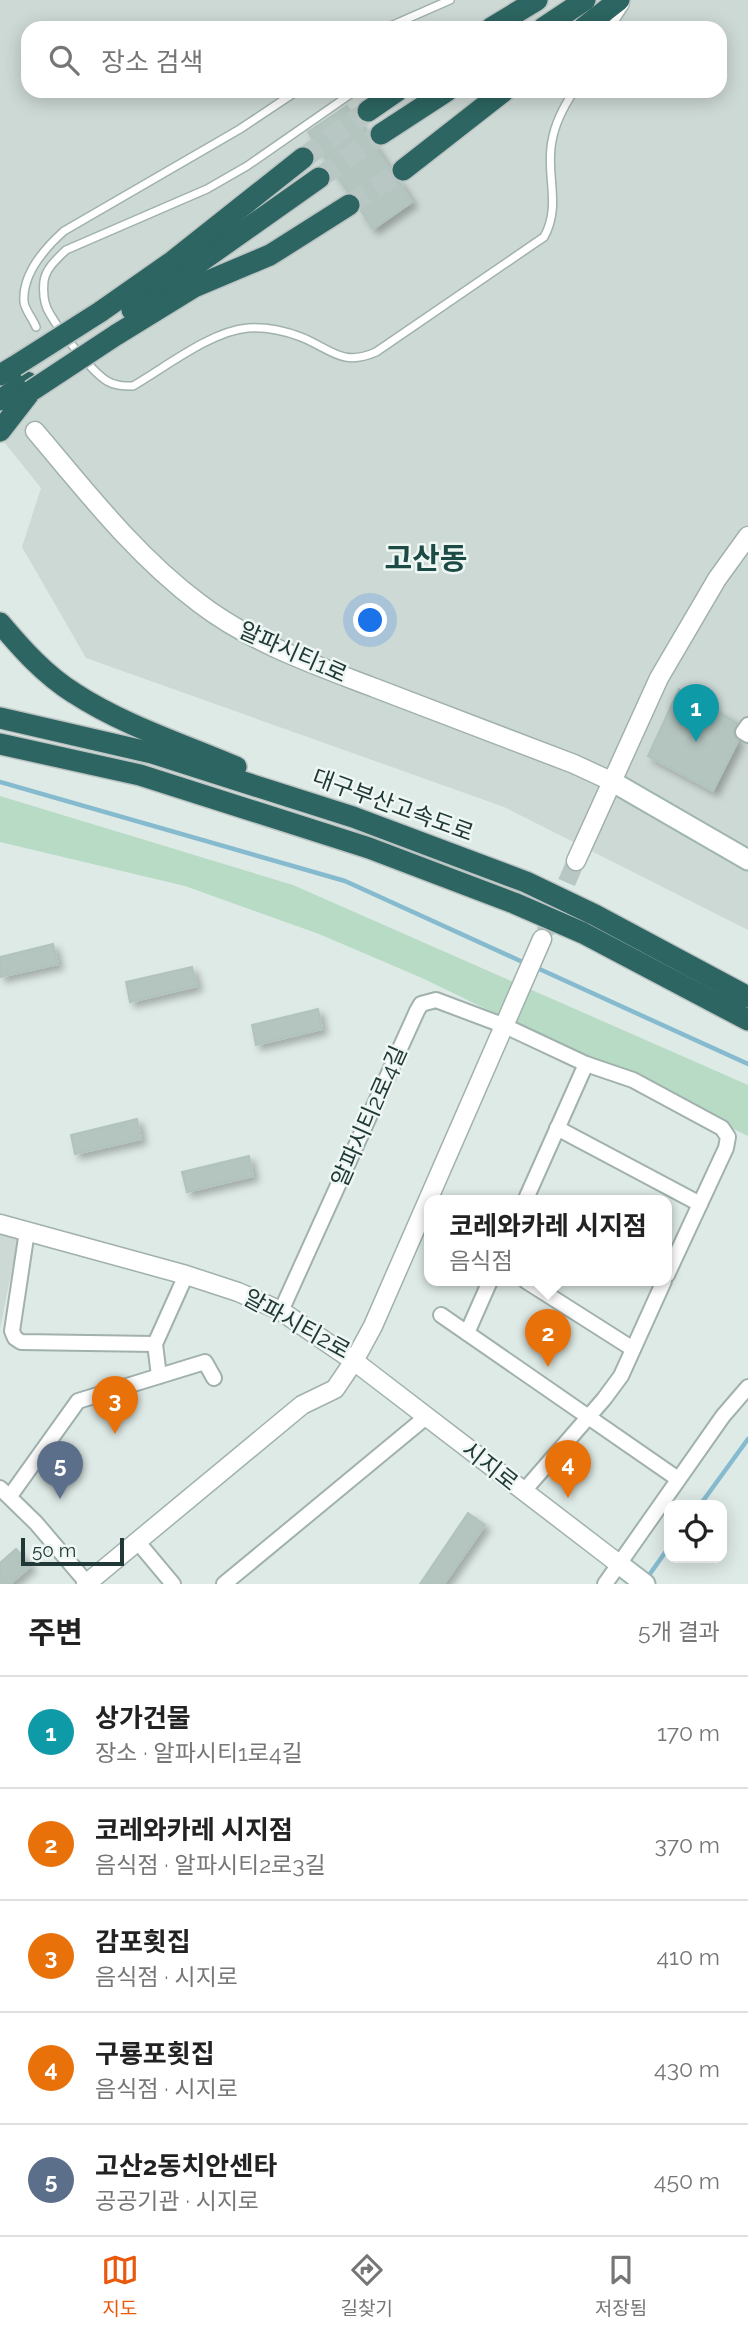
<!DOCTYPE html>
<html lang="ko">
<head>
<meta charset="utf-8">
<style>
  body { margin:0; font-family:Raleway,"Noto Sans KR",sans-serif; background:#f2f2f2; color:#222 }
  .controls { position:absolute; right:21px; bottom:21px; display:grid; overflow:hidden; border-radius:14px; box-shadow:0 4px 18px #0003 }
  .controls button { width:63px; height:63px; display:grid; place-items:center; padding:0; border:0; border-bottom:2px solid #e0e0e0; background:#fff; color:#222; font:35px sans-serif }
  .scale { position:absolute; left:21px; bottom:18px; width:103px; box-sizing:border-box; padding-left:7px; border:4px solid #203936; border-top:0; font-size:19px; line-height:24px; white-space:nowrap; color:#203936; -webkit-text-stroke:5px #eff7f4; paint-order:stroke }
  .you { position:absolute; left:371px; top:621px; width:24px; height:24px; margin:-18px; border:5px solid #fff; border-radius:50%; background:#1a73e8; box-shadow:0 0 0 10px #1a73e833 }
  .badge { display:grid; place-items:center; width:46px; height:46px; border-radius:50%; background:#ea580c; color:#fff; font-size:23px; font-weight:700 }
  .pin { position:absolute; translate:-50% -58px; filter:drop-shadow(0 2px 4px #0008) }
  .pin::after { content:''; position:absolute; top:37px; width:24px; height:21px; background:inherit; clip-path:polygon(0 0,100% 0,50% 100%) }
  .popup { position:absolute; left:424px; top:1195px; width:248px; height:91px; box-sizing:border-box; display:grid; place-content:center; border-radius:14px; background:#fff; filter:drop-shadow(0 2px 5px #0005); font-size:23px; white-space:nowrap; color:#767676 }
  .popup b { font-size:26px; color:#222 }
  .popup::after { content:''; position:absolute; left:50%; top:100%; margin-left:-14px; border:14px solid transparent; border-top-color:#fff }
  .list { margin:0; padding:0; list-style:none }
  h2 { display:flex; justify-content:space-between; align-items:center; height:91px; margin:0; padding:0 28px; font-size:30px }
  h2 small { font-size:23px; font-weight:400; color:#767676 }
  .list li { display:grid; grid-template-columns:46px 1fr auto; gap:21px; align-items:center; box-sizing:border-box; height:112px; padding:0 28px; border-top:2px solid #e0e0e0 }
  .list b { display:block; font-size:26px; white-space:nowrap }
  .list p { margin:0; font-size:23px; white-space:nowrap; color:#767676 }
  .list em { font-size:23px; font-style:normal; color:#767676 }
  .icon { flex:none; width:38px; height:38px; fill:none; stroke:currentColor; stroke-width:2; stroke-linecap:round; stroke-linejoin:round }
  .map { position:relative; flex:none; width:748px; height:1584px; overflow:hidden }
  .search { position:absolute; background:#fff; box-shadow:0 4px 18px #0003; left:21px; right:21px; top:21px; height:77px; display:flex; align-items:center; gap:18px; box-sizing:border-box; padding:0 24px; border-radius:21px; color:#767676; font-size:26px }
  .sheet { height:651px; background:#fff }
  nav { display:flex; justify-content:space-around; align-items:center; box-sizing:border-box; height:98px; border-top:2px solid #e0e0e0; background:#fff; font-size:19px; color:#767676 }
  nav a { display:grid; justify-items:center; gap:4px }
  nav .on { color:#ea580c }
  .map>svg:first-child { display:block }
</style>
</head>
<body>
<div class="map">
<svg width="748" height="1584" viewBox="0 0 748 1584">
  <defs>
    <filter id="shadow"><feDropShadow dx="5" dy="5" stdDeviation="3.5" flood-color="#0004"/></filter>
  </defs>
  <rect width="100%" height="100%" fill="#deeae6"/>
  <g fill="#cdd9d5" fill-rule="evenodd">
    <path d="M 0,0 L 748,0 L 748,930 L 504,807 L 86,658 L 22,547 L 41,488 L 0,437 ZM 28,28 L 720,28 L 720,91 L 28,91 Z"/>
    <path d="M 0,1234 L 18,1239 L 0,1329 Z"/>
  </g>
  <path fill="#b7dbc5" d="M 0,796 L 293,885 L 748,1085 L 748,1136 L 422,978 L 319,934 L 185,886 L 0,842 Z"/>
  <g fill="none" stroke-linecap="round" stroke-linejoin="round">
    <g stroke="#86bacf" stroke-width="4.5">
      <path d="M 0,782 L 345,881 L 527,964"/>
      <path d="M 535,967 L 748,1064"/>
      <path d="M 700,1505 L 748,1439"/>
      <path d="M 647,1578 L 669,1547"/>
    </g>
  </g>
  <g fill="#b4c4bf" stroke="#b1c3be" stroke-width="2" filter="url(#shadow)">
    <path d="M 347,106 L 390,170 L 392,178 L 399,182 L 412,202 L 373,229 L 361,211 L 362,204 L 360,197 L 348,192 L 308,132 Z"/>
    <path d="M 679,689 L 737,723 L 733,732 L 738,741 L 713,791 L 648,756 Z"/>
    <path d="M 53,944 L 58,964 L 0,977 L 0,957 Z"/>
    <path d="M 192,967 L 197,986 L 130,1002 L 126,982 Z"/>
    <path d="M 318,1009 L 322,1029 L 256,1045 L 252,1025 Z"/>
    <path d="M 137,1119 L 141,1139 L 75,1154 L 71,1135 Z"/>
    <path d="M 249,1156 L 253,1176 L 187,1192 L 182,1172 Z"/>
    <path d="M 468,1513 L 485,1525 L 444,1584 L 420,1584 Z"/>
    <path d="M 16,1549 L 31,1566 L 10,1584 L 0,1584 L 0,1563 Z"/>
  </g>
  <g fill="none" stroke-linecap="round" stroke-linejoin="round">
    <path stroke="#b8c7c3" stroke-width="18" stroke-dasharray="18 9" stroke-linecap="butt" d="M 545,932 L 576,861"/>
    <g stroke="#b8c7c3" stroke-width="21" stroke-dasharray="21 10" stroke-linecap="butt">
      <path d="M 303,158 L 368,111"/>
      <path d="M 319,178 L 381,134"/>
      <path d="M 349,205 L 403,170"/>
    </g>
    <g stroke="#a1b1ae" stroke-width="10">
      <g id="service">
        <path d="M 386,28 L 450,0"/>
        <path d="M 610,28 L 625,5"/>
        <path d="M 355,91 L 247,166 L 207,189 L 66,250 C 57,259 46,268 44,281 C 43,291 44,305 50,314 C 59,330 91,371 107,381 C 115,386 124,386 133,386 C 166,367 211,331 248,328 C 266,327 285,331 301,337 C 331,349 342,367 376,352 L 544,237 C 562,205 545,174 552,141 C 555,123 564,106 574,91"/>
        <path d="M 36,327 C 33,319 25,310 24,302 C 22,274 45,248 64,231 L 240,129 L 297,91"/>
      </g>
    </g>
    <g stroke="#a1b1ae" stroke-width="18">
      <g id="minor">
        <path d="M 748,725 L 743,732 L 748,735"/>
        <path d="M 557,1128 L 700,1204"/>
        <path d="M 525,1201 L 586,1064"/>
        <path d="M 27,1231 L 12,1331 L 15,1338 L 21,1342 L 155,1344"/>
        <path d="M 526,1281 L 633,1349"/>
        <path d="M 281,1311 L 417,1011 L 421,1004 L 436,1000 L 505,1026 L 586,1064 L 633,1080 L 722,1128 L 728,1137 L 726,1148 L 667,1275"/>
        <path d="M 441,1315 L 678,1479"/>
        <path d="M 467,1333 L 490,1281"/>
        <path d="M 159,1376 L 155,1344 L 186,1275"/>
        <path d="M 0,1488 L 36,1523 L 87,1583"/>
        <path d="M 523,1492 L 604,1399 L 621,1376 L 664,1281"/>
        <path d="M 10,1496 L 78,1401 L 205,1362 L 214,1378"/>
        <path d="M 137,1541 L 173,1584"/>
        <path d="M 224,1584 L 426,1417"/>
        <path d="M 605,1584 L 723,1416 L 748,1387"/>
      </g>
    </g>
    <g stroke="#a1b1ae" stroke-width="21">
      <g id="tertiary">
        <path d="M 35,431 C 86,491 135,555 199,603 C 251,643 315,665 375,688 C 442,714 508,739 574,764 L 613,782"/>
        <path d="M 576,861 L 659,678 L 717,579 L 748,536"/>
        <path d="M 0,1224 L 186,1275 L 238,1292 L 281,1311 L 354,1361 L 373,1326 L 542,939"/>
        <path d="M 86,1584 L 302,1405 L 335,1389 L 354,1361 L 619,1564"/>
      </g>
    </g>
    <g stroke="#9eb5b0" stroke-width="23">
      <g id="secondary">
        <path d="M 613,782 L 748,860"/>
        <path d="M 619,1564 L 645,1584"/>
      </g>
    </g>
    <g stroke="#bcc4c3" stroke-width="24">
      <g id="motorway">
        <path d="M 491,28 L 537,0"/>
        <path d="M 543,28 L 585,0"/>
        <path d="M 583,28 L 619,0"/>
        <path d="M 368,111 L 397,91"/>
        <path d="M 381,134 L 447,91"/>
        <path d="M 403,170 L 504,91"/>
        <path d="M 132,310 L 319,178"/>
        <path d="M 100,312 L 173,261 L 303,158"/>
        <path d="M 116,335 L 194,287 L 270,255 L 349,205"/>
        <path d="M 0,375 L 15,366"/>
        <path d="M 0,400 L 27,382"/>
        <path d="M 0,431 L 31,391"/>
        <path d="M 0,623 C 22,649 45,675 74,693 C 123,725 182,744 236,767"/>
        <path d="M 0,718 L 152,753 L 353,817 L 526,882 L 595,915 L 748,997"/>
        <path d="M 0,744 L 140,775 L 369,848 L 514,903 L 583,933 L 748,1020"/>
      </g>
    </g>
    <use href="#service" stroke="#fff" stroke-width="7"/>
    <use href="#minor" stroke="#fff" stroke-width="14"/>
    <use href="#tertiary" stroke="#fff" stroke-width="18"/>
    <use href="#secondary" stroke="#fff" stroke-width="19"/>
    <use href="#motorway" stroke="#2c6561" stroke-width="21"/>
    <g stroke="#bcc4c3" stroke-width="24" stroke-linecap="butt">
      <g id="motorway-bridge">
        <path d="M 15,366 L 100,312"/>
        <path d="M 31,391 L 116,335"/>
      </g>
    </g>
    <use href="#motorway-bridge" stroke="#2c6561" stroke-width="21"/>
  </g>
  <g text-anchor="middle" stroke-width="5" stroke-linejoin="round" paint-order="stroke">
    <g font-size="23" fill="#203936" stroke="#eff7f4">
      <text transform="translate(293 652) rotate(24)" y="8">알파시티1로</text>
      <text transform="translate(393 805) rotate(20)" y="8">대구부산고속도로</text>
      <text transform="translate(369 1116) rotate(-66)" y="8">알파시티2로4길</text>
      <text transform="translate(297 1324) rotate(29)" y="8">알파시티2로</text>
      <text transform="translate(490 1466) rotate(38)" y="8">시지로</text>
    </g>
    <g font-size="30" font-weight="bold" fill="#1c4b45" stroke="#eff7f4">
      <text x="426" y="569">고산동</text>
    </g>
  </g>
</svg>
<div class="controls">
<button><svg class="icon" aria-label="locate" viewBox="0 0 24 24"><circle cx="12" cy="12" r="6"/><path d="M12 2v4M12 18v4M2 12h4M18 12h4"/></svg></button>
</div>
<div class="scale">50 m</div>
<div class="you"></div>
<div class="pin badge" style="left:696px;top:742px;background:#0f9aa8">1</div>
<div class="pin badge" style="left:548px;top:1367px;background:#e8710a">2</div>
<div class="popup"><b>코레와카레 시지점</b>음식점</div>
<div class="pin badge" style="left:115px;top:1434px;background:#e8710a">3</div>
<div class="pin badge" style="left:568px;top:1498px;background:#e8710a">4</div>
<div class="pin badge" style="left:60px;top:1499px;background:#5c6f8a">5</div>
<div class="search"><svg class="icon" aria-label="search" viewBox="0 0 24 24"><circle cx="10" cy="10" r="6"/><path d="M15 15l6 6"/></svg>장소 검색</div>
</div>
<section class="sheet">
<h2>주변<small>5개 결과</small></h2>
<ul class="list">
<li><span class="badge" style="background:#0f9aa8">1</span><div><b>상가건물</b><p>장소 · 알파시티1로4길</p></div><em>170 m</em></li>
<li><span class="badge" style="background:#e8710a">2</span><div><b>코레와카레 시지점</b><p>음식점 · 알파시티2로3길</p></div><em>370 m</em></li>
<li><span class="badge" style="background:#e8710a">3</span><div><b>감포횟집</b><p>음식점 · 시지로</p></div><em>410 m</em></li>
<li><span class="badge" style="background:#e8710a">4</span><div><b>구룡포횟집</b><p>음식점 · 시지로</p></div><em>430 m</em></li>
<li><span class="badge" style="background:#5c6f8a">5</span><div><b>고산2동치안센타</b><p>공공기관 · 시지로</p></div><em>450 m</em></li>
</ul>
</section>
<nav>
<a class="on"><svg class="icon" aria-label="map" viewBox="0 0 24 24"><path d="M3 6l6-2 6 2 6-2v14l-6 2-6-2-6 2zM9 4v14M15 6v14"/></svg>지도</a>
<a><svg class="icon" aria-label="directions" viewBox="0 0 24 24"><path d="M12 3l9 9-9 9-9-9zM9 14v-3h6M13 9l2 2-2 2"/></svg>길찾기</a>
<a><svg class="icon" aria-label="saved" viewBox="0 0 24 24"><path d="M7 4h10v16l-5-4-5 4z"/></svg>저장됨</a>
</nav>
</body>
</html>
